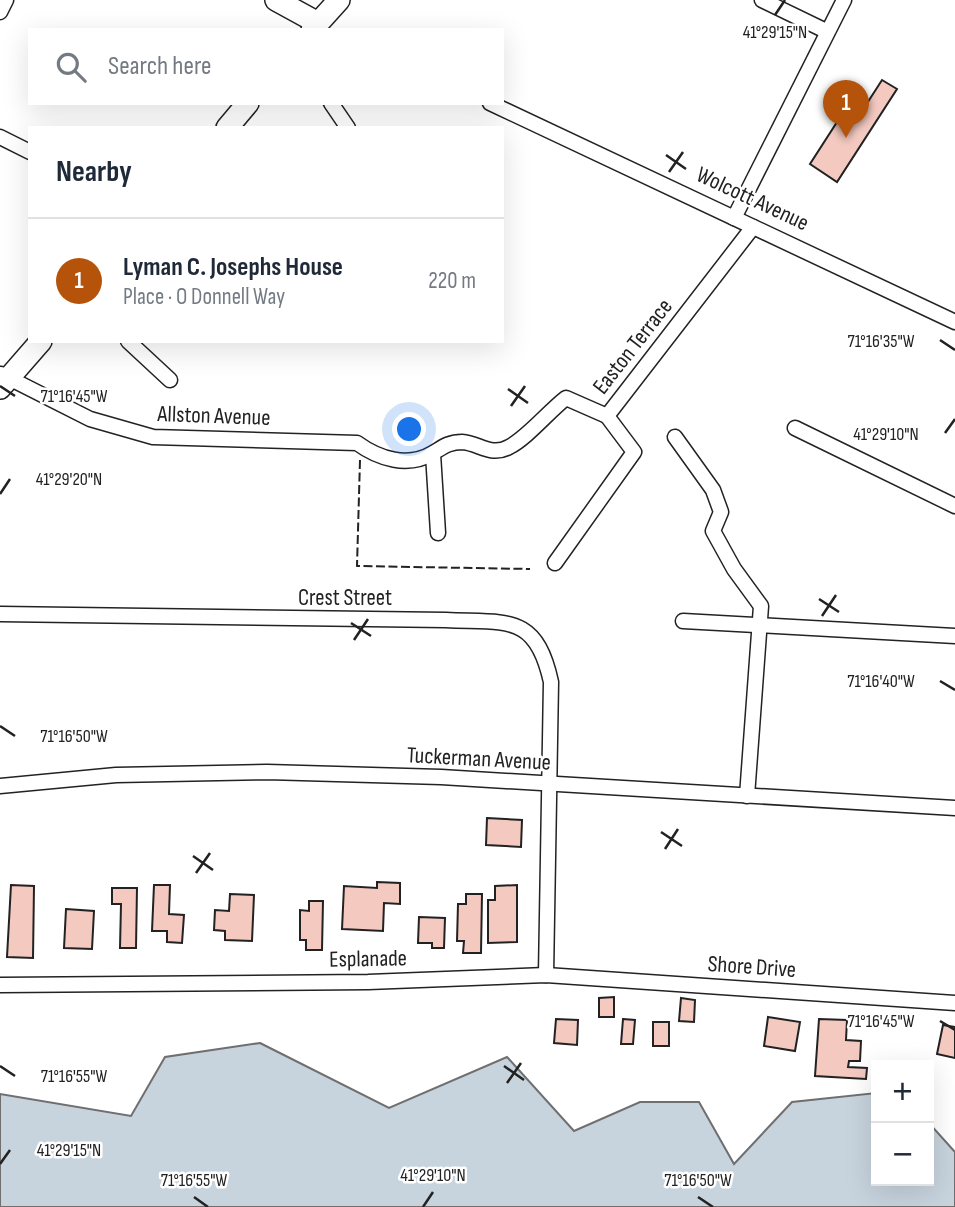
<!DOCTYPE html>
<html lang="en">
<head>
<meta charset="utf-8">
<style>
  body { margin:0; font-family:"Sofia Sans Condensed",sans-serif; background:#f2f2f3; color:#1f2937 }
  .controls { position:absolute; right:21px; bottom:21px; display:grid; overflow:hidden; border-radius:0px; box-shadow:0 7px 28px #0002 }
  .controls button { width:63px; height:63px; display:grid; place-items:center; padding:0; border:0; border-bottom:2px solid #e0e1e3; background:#fff; color:#1f2937; font:35px sans-serif }
  .you { position:absolute; left:410px; top:430px; width:24px; height:24px; margin:-18px; border:5px solid #fff; border-radius:50%; background:#1a73e8; box-shadow:0 0 0 10px #1a73e833 }
  .badge { display:grid; place-items:center; width:46px; height:46px; border-radius:50%; background:#b45309; color:#fff; font-size:23px; font-weight:700 }
  .pin { position:absolute; translate:-50% -58px; filter:drop-shadow(0 2px 4px #0008) }
  .pin::after { content:''; position:absolute; top:37px; width:24px; height:21px; background:inherit; clip-path:polygon(0 0,100% 0,50% 100%) }
  .list { margin:0; padding:0; list-style:none }
  h2 { display:flex; justify-content:space-between; align-items:center; height:91px; margin:0; padding:0 28px; font-size:30px }
  h2 small { font-size:23px; font-weight:400; color:#747a83 }
  .list li { display:grid; grid-template-columns:46px 1fr auto; gap:21px; align-items:center; box-sizing:border-box; height:126px; padding:0 28px; border-top:2px solid #e0e1e3 }
  .list b { display:block; font-size:26px; white-space:nowrap }
  .list p { margin:0; font-size:23px; white-space:nowrap; color:#747a83 }
  .list em { font-size:23px; font-style:normal; color:#747a83 }
  .icon { flex:none; width:38px; height:38px; fill:none; stroke:currentColor; stroke-width:2; stroke-linecap:round; stroke-linejoin:round }
  .map { position:relative; flex:none; width:955px; height:1207px; overflow:hidden }
  .search { position:absolute; background:#fff; box-shadow:0 7px 28px #0002; left:28px; top:28px; width:476px; height:77px; display:flex; align-items:center; gap:18px; box-sizing:border-box; padding:0 24px; border-radius:0px; color:#747a83; font-size:26px }
  .panel { position:absolute; background:#fff; box-shadow:0 7px 28px #0002; left:28px; top:126px; width:476px; height:217px; border-radius:0px }
  .map>svg:first-child { display:block }
</style>
</head>
<body>
<div class="map">
<svg width="955" height="1207" viewBox="0 0 955 1207">
  <rect width="100%" height="100%" fill="#fff"/>
  <path fill="#c7d3dd" stroke="#6f6f6f" stroke-width="2" d="M 260,1043 L 389,1108 L 507,1057 L 574,1131 L 640,1102 L 699,1102 L 734,1164 L 792,1102 L 876,1093 L 876,1181 L 929,1181 L 929,1123 L 955,1152 L 955,1207 L 0,1207 L 0,1094 L 131,1116 L 165,1057 Z"/>
  <g fill="#f3c9c0" stroke="#222" stroke-width="2">
    <path d="M 882,80 L 897,89 L 837,182 L 810,164 L 848,105 L 856,111 L 860,106 L 864,108 Z"/>
    <path d="M 487,818 L 522,820 L 521,847 L 486,845 Z"/>
    <path d="M 377,882 L 400,883 L 400,904 L 384,903 L 383,931 L 342,929 L 344,886 L 377,888 Z"/>
    <path d="M 11,885 L 34,886 L 33,958 L 7,957 Z"/>
    <path d="M 154,885 L 170,885 L 169,914 L 184,915 L 182,943 L 167,942 L 167,931 L 152,931 Z"/>
    <path d="M 517,885 L 517,942 L 488,943 L 488,900 L 495,900 L 495,886 Z"/>
    <path d="M 112,888 L 137,888 L 136,948 L 120,948 L 121,904 L 112,904 Z"/>
    <path d="M 230,894 L 254,895 L 252,941 L 225,940 L 225,931 L 214,930 L 215,910 L 229,911 Z"/>
    <path d="M 466,894 L 482,894 L 481,953 L 463,953 L 464,941 L 457,941 L 458,904 L 466,904 Z"/>
    <path d="M 309,901 L 323,901 L 322,950 L 306,950 L 306,940 L 300,940 L 300,910 L 309,911 Z"/>
    <path d="M 66,909 L 94,911 L 92,949 L 64,948 Z"/>
    <path d="M 419,917 L 445,918 L 444,948 L 432,948 L 432,943 L 418,943 Z"/>
    <path d="M 614,997 L 614,1017 L 599,1017 L 599,998 Z"/>
    <path d="M 681,998 L 695,1000 L 694,1022 L 679,1021 Z"/>
    <path d="M 768,1017 L 800,1022 L 795,1051 L 764,1046 Z"/>
    <path d="M 556,1019 L 578,1020 L 577,1045 L 554,1043 Z"/>
    <path d="M 623,1019 L 635,1020 L 633,1044 L 621,1044 Z"/>
    <path d="M 819,1019 L 847,1020 L 846,1040 L 861,1041 L 860,1061 L 849,1061 L 848,1067 L 867,1068 L 866,1079 L 815,1076 Z"/>
    <rect x="653" y="1022" width="16" height="24"/>
    <path d="M 943,1025 L 955,1027 L 955,1058 L 937,1054 Z"/>
  </g>
  <g fill="none" stroke-linecap="round" stroke-linejoin="round">
    <g stroke="#222" stroke-width="17">
      <g id="street">
        <path d="M 762,0 L 826,31"/>
        <path d="M 0,12 L 6,0"/>
        <path d="M 331,103 L 348,128"/>
        <path d="M 490,103 L 955,322"/>
        <path d="M 0,137 L 30,152"/>
        <path d="M 734,218 L 844,0"/>
        <path d="M 128,341 L 170,380"/>
        <path d="M 1,374 L 90,419 L 153,437 L 357,443 C 379,459 408,468 433,453 C 443,447 449,442 462,442 C 479,443 491,457 509,447 C 527,438 549,411 566,398 L 607,416 L 634,452 L 555,563"/>
        <path d="M 607,416 L 753,227"/>
        <path d="M 795,428 L 955,506"/>
        <path d="M 675,437 L 713,490 L 721,512 L 713,531 L 734,569 L 761,606 L 747,796"/>
        <path d="M 433,454 L 438,533"/>
        <path d="M 0,614 L 446,620 C 507,623 536,613 551,682 L 546,975"/>
        <path d="M 683,621 L 955,636"/>
        <path d="M 0,786 L 116,775 L 267,772 L 441,777 L 955,808"/>
        <path d="M 0,985 L 368,982 L 546,975 L 955,1003"/>
      </g>
    </g>
    <g stroke="#222" stroke-width="24">
      <g id="secondary">
        <path d="M 276,0 L 318,23"/>
        <path d="M 312,30 L 339,0"/>
        <path d="M 227,128 L 248,103"/>
        <path d="M 0,388 L 41,341"/>
      </g>
    </g>
    <use href="#street" stroke="#fff" stroke-width="14"/>
    <use href="#secondary" stroke="#fff" stroke-width="21"/>
    <path stroke="#222" stroke-width="2" stroke-dasharray="9 3.5" stroke-linecap="butt" d="M 360,460 L 357,566 L 530,569"/>
  </g>
  <path fill="none" stroke="#222" stroke-width="2.5" d="M 775,15 L 785,0M 666,155 L 686,169M 669,172 L 683,152M 940,340 L 955,350M 0,386 L 15,396M 508,389 L 528,403M 511,406 L 525,386M 945,433 L 955,419M 0,494 L 10,479M 819,599 L 839,612M 822,616 L 836,595M 351,623 L 371,636M 354,640 L 368,619M 940,681 L 955,690M 0,726 L 15,736M 661,832 L 682,846M 665,849 L 678,829M 193,856 L 213,870M 196,873 L 210,853M 940,1021 L 955,1030M 0,1066 L 15,1076M 504,1066 L 524,1080M 507,1083 L 521,1063M 0,1164 L 10,1150M 194,1197 L 208,1207M 698,1197 L 713,1207M 423,1207 L 433,1192"/>
  <g text-anchor="middle" stroke-width="5" stroke-linejoin="round" paint-order="stroke">
    <g font-size="23" fill="#222" stroke="#fff">
      <text transform="translate(753 198) rotate(25)" y="8">Wolcott Avenue</text>
      <text transform="translate(632 346) rotate(-52)" y="8">Easton Terrace</text>
      <text transform="translate(214 415) rotate(2)" y="8">Allston Avenue</text>
      <text x="345" y="605">Crest Street</text>
      <text transform="translate(479 758) rotate(3)" y="8">Tuckerman Avenue</text>
      <text transform="translate(368 958) rotate(-1)" y="8">Esplanade</text>
      <text transform="translate(752 966) rotate(4)" y="8">Shore Drive</text>
    </g>
  </g>
  <g font-size="18" text-anchor="middle" fill="#222" stroke="#fff" stroke-width="5" stroke-linejoin="round" paint-order="stroke">
    <text x="775" y="38">41°29'15"N</text>
    <text x="881" y="347">71°16'35"W</text>
    <text x="74" y="402">71°16'45"W</text>
    <text x="886" y="440">41°29'10"N</text>
    <text x="69" y="485">41°29'20"N</text>
    <text x="881" y="687">71°16'40"W</text>
    <text x="74" y="742">71°16'50"W</text>
    <text x="881" y="1027">71°16'45"W</text>
    <text x="74" y="1082">71°16'55"W</text>
    <text x="69" y="1156">41°29'15"N</text>
    <text x="433" y="1181">41°29'10"N</text>
    <text x="194" y="1186">71°16'55"W</text>
    <text x="698" y="1186">71°16'50"W</text>
  </g>
</svg>
<div class="controls">
<button>+</button>
<button>−</button>
</div>
<div class="you"></div>
<div class="pin badge" style="left:846px;top:138px">1</div>
<div class="search"><svg class="icon" aria-label="search" viewBox="0 0 24 24"><circle cx="10" cy="10" r="6"/><path d="M15 15l6 6"/></svg>Search here</div>
<section class="panel">
<h2>Nearby<small></small></h2>
<ul class="list">
<li><span class="badge">1</span><div><b>Lyman C. Josephs House</b><p>Place · O Donnell Way</p></div><em>220 m</em></li>
</ul>
</section>
</div>
</body>
</html>
